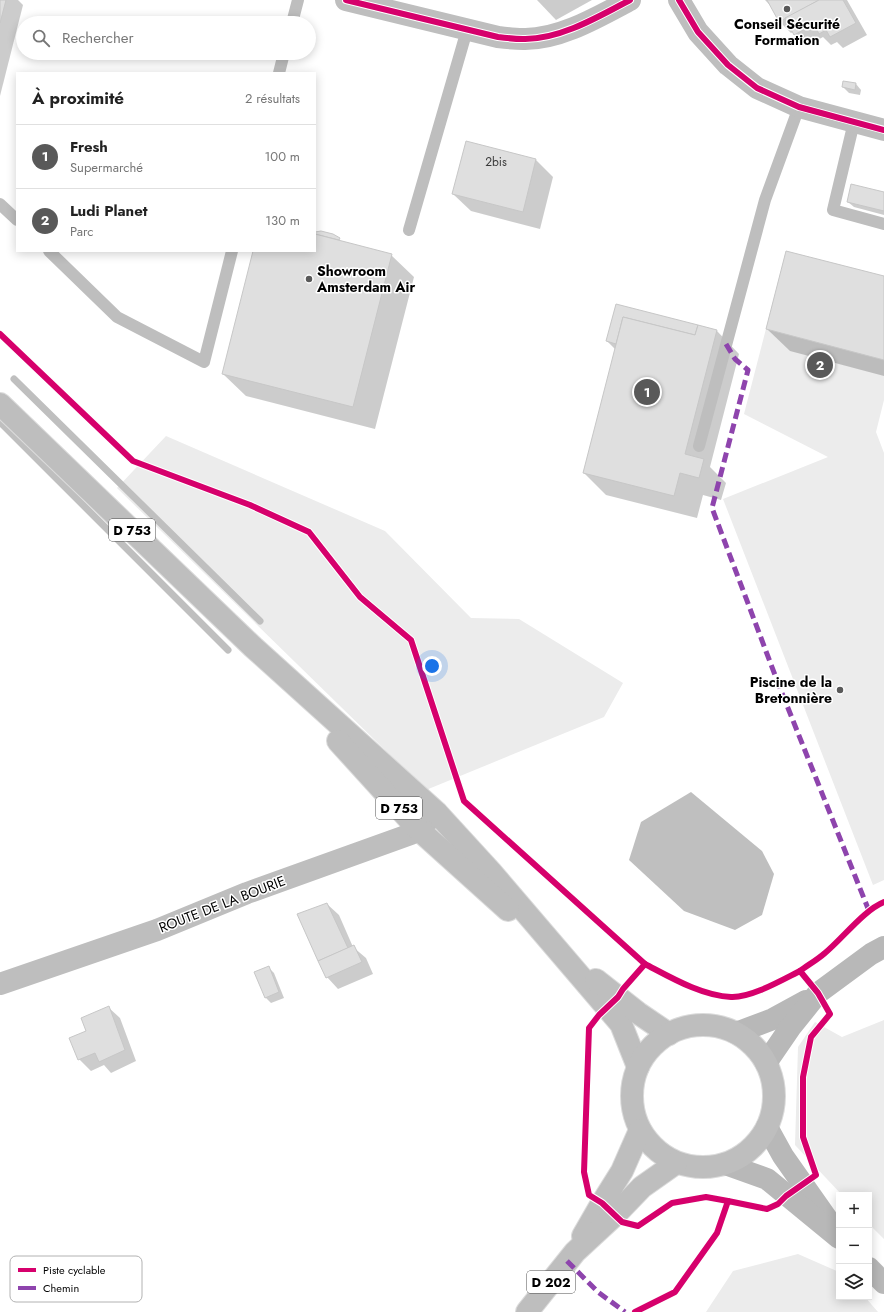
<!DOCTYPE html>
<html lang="fr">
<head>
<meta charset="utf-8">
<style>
  body { margin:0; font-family:Jost,sans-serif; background:#f6f6f6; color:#222 }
  .controls { position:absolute; right:12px; bottom:12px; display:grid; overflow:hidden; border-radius:0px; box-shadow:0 2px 10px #0003 }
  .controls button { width:36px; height:36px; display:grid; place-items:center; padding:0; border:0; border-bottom:1px solid #e0e0e0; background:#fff; color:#222; font:20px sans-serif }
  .you { position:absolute; left:432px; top:666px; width:14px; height:14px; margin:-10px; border:3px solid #fff; border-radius:50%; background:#1a73e8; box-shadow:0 0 0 6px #1a73e833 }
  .badge { display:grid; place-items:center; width:26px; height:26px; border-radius:50%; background:#595959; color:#fff; font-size:13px; font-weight:700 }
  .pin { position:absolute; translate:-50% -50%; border:2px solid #fff; box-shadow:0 1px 4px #0006 }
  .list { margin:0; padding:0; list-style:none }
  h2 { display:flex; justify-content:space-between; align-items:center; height:52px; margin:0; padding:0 16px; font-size:17px }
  h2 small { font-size:13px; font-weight:400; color:#767676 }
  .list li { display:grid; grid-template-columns:26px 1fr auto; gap:12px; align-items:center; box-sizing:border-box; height:64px; padding:0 16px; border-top:1px solid #e0e0e0 }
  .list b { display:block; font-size:15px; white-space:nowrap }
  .list p { margin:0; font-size:13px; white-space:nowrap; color:#767676 }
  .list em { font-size:13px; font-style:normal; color:#767676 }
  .icon { flex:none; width:22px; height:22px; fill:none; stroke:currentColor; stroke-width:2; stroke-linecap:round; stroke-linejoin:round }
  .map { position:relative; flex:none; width:884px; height:1312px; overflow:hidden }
  .search { position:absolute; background:#fff; box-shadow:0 2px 10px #0003; left:16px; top:16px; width:300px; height:44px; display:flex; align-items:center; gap:10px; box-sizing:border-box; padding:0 14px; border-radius:22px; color:#767676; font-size:15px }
  .panel { position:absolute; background:#fff; box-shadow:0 2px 10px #0003; left:16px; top:72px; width:300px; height:180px; border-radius:0px }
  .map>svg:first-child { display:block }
</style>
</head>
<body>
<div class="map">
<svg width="884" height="1312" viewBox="0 0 884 1312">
  <rect width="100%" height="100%" fill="#fff"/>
  <g fill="#ececec">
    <path d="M 786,251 L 884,276 L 884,400 L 876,432 L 884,453 L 884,880 L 873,885 L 723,499 L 828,457 L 744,414 Z"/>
    <path d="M 166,436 L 385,531 L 471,618 L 519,619 L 623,683 L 604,717 L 426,790 L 117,488 Z"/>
    <path d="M 884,1020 L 884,1239 L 869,1224 L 869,1195 L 842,1195 L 795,1145 L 798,1047 L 815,1022 L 842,1037 Z"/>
    <path d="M 798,1254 L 839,1272 L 839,1297 L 865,1297 L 878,1312 L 706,1312 L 733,1271 Z"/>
  </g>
  <path fill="#bfbfbf" d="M 691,792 L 762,851 L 774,874 L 762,915 L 735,930 L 684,911 L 629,860 L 641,822 Z"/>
  <g fill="#0003">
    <path d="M 0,0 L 18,0 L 23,5 L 0,96 Z"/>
    <path d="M 537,0 L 592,0 L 556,20 Z"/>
    <path d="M 765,0 L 847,0 L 867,35 L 843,48 L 837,42 L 831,45 L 823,37 L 807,46 L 793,32 L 791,33 L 779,21 L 770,5 Z"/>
    <path d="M 856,84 L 861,90 L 860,95 L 849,93 L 843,87 Z"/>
    <path d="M 466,143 L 536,160 L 553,177 L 540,229 L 471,211 L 453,194 Z"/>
    <path d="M 884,193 L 884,215 L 854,207 L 848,202 Z"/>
    <path d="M 321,232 L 328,233 L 342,242 L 391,255 L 414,277 L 375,429 L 246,396 L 223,374 L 254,251 L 315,251 L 316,233 Z"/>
    <path d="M 884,277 L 884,376 L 790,351 L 767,329 Z"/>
    <path d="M 616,305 L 717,331 L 739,354 L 710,467 L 726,483 L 721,500 L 703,495 L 697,518 L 606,495 L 584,473 L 616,350 L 607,341 Z"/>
    <path d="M 327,904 L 339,915 L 353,947 L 366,958 L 373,974 L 338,989 L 327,977 Z"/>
    <path d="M 268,967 L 274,973 L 284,998 L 271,1003 L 266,998 L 256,973 Z"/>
    <path d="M 108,1007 L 120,1018 L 136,1061 L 111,1073 L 104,1065 L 91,1071 L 79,1059 L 87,1032 Z"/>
  </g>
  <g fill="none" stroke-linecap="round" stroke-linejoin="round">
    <g stroke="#bfbfbf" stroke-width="7">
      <path d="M 14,379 L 260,621"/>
      <path d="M 0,422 L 228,650"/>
    </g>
  </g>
  <g fill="#dfdfdf" stroke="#c7c7c7">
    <path d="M 0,0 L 6,0 L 0,23 Z"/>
    <path d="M 767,0 L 819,0 L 779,22 Z"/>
    <path d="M 819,0 L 843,0 L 856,23 L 830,37 L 826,30 L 819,34 L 814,24 L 794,35 L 785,18 Z"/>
    <path d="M 843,81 L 856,83 L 855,90 L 842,87 Z"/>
    <path d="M 466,141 L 536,159 L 523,212 L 452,194 Z"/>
    <path d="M 851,184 L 884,192 L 884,211 L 847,202 Z"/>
    <path d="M 321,231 L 333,234 L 340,238 L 339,240 L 315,234 L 315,232 Z"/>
    <path d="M 315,234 L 392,254 L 353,407 L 222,374 L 253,251 L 315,251 Z"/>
    <path d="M 786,251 L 884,276 L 884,360 L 766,329 Z"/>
    <path d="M 616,304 L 698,325 L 695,335 L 623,317 L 616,344 L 606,341 Z"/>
    <path d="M 623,317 L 695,335 L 698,325 L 717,330 L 685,454 L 704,459 L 699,478 L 680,473 L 674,496 L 583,473 Z"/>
    <path d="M 327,903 L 348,948 L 318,961 L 297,914 Z"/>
    <path d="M 354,945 L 362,962 L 326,978 L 318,961 Z"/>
    <path d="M 269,966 L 279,992 L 265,998 L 254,972 Z"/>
    <path d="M 109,1006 L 125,1050 L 99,1062 L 95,1053 L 78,1060 L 69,1038 L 86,1031 L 81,1018 Z"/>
  </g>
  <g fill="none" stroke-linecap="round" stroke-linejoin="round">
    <g stroke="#dbdbdb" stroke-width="24">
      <g id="primary">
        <path d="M 0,404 L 253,647 L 437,813 L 491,872 L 621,1024 L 638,1067"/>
        <path d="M 338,741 L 418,829 L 508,910"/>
        <path d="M 596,980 L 638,1013 L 669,1034"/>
        <circle cx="703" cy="1096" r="71"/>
        <path d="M 583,1236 L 602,1203 L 622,1171 L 640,1130"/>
        <path d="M 527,1312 L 575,1252 L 615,1215 L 642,1187 L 676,1163"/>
      </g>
    </g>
    <g stroke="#bebebe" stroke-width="12">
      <path d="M 292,23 L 298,0"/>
      <path d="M 279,73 L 284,53"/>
      <path d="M 854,122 L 833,210 L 884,224"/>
      <path d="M 0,204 L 17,220"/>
      <path d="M 409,230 L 467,30"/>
      <path d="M 49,251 L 117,317 L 204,362 L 232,251"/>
      <path d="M 699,446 L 765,200 L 799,107"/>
    </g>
    <g stroke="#bebebe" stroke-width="22">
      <path d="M 346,0 L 498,37 C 506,38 515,39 523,39 C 559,40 598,17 630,0"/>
      <path d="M 679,0 L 698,32 L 728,65 L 757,88 L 799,107 L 884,130"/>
      <path d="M 0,984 L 157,930 L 247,893 L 411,834 L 437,813"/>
    </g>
    <g stroke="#b8b8b8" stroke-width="22">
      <path d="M 736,1033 L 773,1019 L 806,1001"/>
      <path d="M 766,1063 L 790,1028 L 818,993 L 871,954 L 884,947"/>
      <path d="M 767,1127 L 783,1156 L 828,1220"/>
      <path d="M 725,1164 L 767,1179 L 839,1238"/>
      <path d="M 869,1268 L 884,1283"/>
    </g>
    <use href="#primary" stroke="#bebebe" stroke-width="22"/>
    <g stroke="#8e44ad" stroke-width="5" stroke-dasharray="10 5" stroke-linecap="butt">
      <path d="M 726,344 L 735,359 L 748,370 L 712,508 L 778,683 L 869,911"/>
      <path d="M 567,1261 L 598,1292 L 625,1312"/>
    </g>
    <g stroke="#fff" stroke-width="8">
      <g id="cycleway">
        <path d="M 346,0 L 498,37 C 506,38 515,39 523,39 C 559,40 598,17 630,0"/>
        <path d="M 679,0 L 698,32 L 728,65 L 757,88 L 799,107 L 884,130"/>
        <path d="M 0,334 L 133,461 L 250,505 L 309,532 L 360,597 L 411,640 L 464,801 L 645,964 C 670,977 702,996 731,997 C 751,998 782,980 800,971 L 818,993 L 830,1014 L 811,1037 L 803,1077 L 803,1137 L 816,1175 L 786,1196 L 778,1204 L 767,1209 L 728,1201 L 717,1233 L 675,1292 L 635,1312"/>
        <path d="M 645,964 L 623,989 L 618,997 L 599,1015 L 589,1028 L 584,1172 L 589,1195 L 602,1203 L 622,1222 L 638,1226 L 672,1203 L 706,1197 L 728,1201"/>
        <path d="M 800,971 C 808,965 817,960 825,953 C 843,938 864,910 884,902"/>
      </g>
    </g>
    <use href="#cycleway" stroke="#d6006c" stroke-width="6"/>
  </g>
  <g fill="#595959" stroke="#fff" stroke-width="1.5">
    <circle cx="787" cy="9" r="4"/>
    <circle cx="309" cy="279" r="4"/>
    <circle cx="840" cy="690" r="4"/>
  </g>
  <g text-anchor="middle" stroke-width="3" stroke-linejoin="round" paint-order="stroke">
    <g font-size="12" fill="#383838">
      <text x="496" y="166">2bis</text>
    </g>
    <g fill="#fff" stroke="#4c4c4c" stroke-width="1">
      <rect x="109" y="519" width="46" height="22" rx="3"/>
      <rect x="376" y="797" width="46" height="22" rx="3"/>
      <rect x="527" y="1271" width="48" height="22" rx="3"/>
    </g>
    <g font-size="13" font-weight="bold" fill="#000">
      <text x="132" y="535">D 753</text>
      <text x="399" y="813">D 753</text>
      <text x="551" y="1287">D 202</text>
    </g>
    <g font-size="14" font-weight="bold" fill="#000" stroke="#fff">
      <text x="787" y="29">Conseil Sécurité<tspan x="787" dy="16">Formation</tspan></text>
      <text x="317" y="276" text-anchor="start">Showroom<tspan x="317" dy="16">Amsterdam Air</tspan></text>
      <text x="832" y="687" text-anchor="end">Piscine de la<tspan x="832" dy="16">Bretonnière</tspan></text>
    </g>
    <g font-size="14" fill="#000" stroke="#fff">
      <text transform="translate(222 904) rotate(-21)" y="5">ROUTE DE LA BOURIE</text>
    </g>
  </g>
  <rect x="10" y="1256" width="132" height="46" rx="6" fill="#fff" stroke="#b2b2b2" stroke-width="1"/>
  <rect x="18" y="1268" width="18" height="4" fill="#d6006c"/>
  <rect x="18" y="1286" width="18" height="4" fill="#8e44ad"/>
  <g font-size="11" fill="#000">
    <text x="43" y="1274">Piste cyclable</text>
    <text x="43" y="1292">Chemin</text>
  </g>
</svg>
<div class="controls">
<button>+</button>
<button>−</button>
<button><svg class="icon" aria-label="layers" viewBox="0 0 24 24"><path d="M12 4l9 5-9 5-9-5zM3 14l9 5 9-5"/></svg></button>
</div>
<div class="you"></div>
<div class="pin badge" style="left:647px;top:392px">1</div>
<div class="pin badge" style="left:820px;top:365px">2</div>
<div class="search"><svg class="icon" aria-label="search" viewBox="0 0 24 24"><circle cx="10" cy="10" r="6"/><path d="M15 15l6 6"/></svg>Rechercher</div>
<section class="panel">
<h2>À proximité<small>2 résultats</small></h2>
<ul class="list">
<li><span class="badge">1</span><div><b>Fresh</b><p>Supermarché</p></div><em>100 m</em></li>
<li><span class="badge">2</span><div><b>Ludi Planet</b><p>Parc</p></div><em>130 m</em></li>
</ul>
</section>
</div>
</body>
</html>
